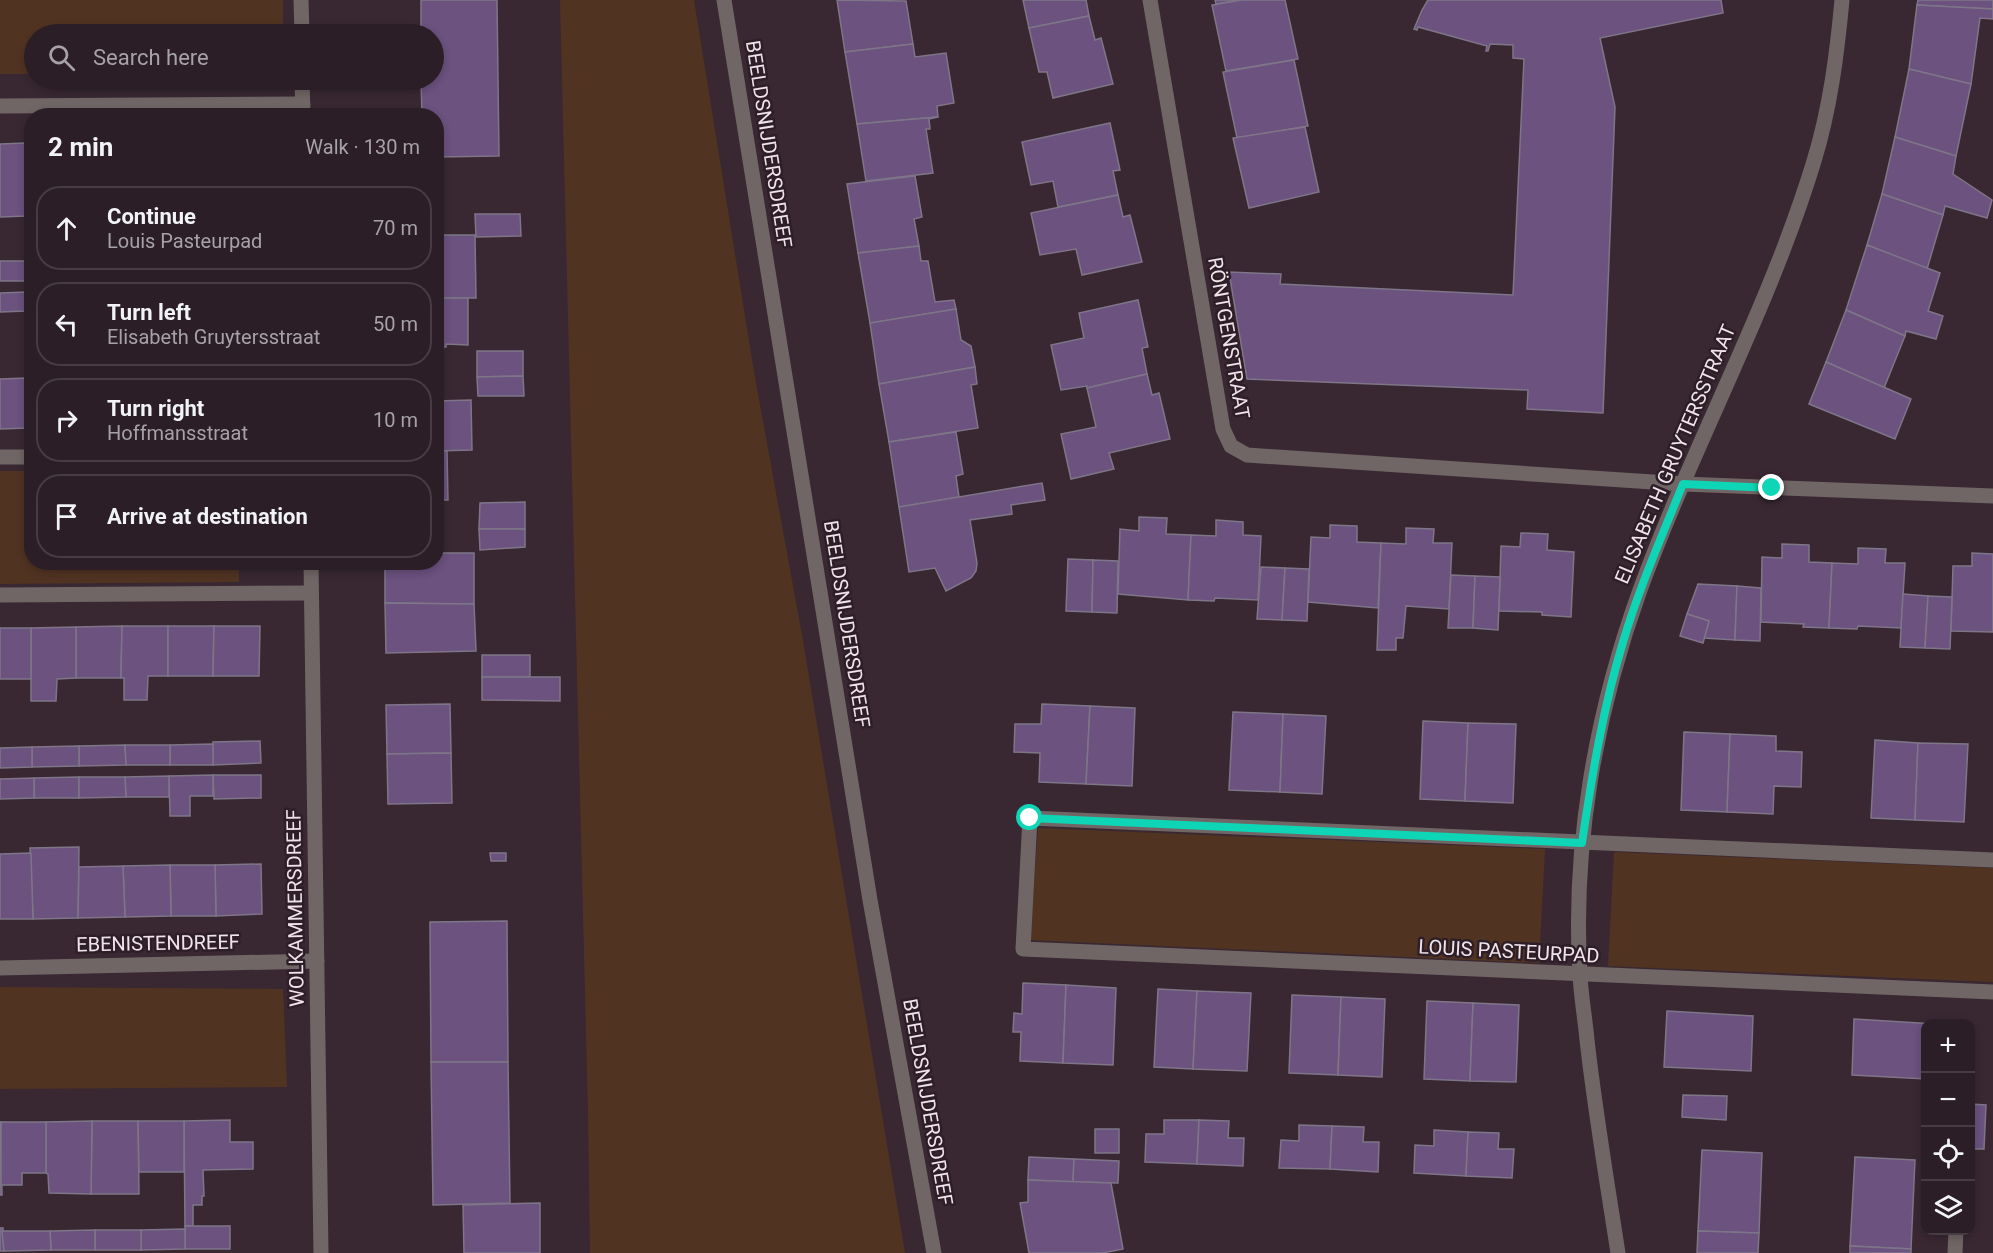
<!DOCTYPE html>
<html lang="en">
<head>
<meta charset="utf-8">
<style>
  body { margin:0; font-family:Roboto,sans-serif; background:#33272e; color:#f1f3f6 }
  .controls { position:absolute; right:18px; bottom:18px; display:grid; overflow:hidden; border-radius:12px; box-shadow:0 3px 9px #0003 }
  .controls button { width:54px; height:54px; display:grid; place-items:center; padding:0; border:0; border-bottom:2px solid #473c43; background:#2b1e26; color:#f1f3f6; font:30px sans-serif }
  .stop { position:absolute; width:18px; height:18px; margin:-14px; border:4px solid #0ed5b5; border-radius:50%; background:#fff }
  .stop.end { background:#0ed5b5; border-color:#fff; box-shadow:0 2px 6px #0008 }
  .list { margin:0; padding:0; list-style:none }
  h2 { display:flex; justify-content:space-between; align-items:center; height:78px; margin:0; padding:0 24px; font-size:26px }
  h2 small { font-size:20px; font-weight:400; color:#a6a2a7 }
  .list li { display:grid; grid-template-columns:39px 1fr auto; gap:18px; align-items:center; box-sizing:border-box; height:84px; margin:0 12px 12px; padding:0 12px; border:2px solid #473c43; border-radius:24px }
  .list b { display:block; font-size:22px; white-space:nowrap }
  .list p { margin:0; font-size:20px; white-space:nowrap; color:#a6a2a7 }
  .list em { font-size:20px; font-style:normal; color:#a6a2a7 }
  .icon { flex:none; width:33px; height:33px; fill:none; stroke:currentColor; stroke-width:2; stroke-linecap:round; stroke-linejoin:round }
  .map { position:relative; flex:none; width:1993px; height:1253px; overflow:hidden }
  .search { position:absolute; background:#2b1e26; box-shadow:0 3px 9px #0003; left:24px; top:24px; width:420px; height:66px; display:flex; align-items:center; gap:15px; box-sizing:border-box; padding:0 21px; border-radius:33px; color:#a6a2a7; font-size:22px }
  .panel { position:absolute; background:#2b1e26; box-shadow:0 3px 9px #0003; left:24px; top:108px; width:420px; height:462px; border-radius:24px }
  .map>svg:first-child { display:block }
</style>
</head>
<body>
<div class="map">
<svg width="1993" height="1253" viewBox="0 0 1993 1253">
  <rect width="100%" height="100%" fill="#392832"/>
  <g fill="#513322">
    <path d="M 0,0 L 283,0 L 283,34 L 34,34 L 34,74 L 0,74 Z"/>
    <path d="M 560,0 L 694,0 L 754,372 L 802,635 L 905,1253 L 590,1253 L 588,1113 Z"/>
    <path d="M 0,471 L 31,471 L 32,562 L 239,563 L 239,582 L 0,584 Z"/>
    <path d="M 1038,828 L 1545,849 L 1539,963 L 1030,940 Z"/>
    <path d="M 1614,852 L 1993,868 L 1993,982 L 1608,966 Z"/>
    <path d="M 0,987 L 283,989 L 287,1087 L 0,1089 Z"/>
  </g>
  <g fill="#6b527f" stroke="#7f7588" stroke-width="1.5">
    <path d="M 421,0 L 497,0 L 499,156 L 436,157 L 436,116 L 422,116 L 421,80 L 434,80 L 434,34 L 421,34 Z"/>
    <path d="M 837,0 L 906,1 L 913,44 L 845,52 Z"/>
    <path d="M 1023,0 L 1086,0 L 1089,16 L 1029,28 Z"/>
    <path d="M 1215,0 L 1242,0 L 1216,4 Z"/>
    <path d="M 1242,0 L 1285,0 L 1298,59 L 1226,71 L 1212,5 Z"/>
    <path d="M 1428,0 L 1721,0 L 1723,13 L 1600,38 L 1615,107 L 1603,413 L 1527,409 L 1528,390 L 1247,379 L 1229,272 L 1281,274 L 1280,284 L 1513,295 L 1524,59 L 1513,58 L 1513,45 L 1490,44 L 1488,51 L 1486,51 L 1487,46 L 1418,27 L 1417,30 L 1414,29 L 1422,10 Z"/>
    <path d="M 1918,0 L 1993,0 L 1993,9 L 1917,5 Z"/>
    <path d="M 1917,5 L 1993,9 L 1993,19 L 1980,18 L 1971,84 L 1909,69 Z"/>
    <path d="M 1089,16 L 1095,40 L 1101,38 L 1113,84 L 1053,98 L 1047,72 L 1039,72 L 1029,28 Z"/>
    <path d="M 913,44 L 915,57 L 946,53 L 954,103 L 937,106 L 938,117 L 857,124 L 845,52 Z"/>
    <path d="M 1294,60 L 1308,126 L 1237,138 L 1223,72 Z"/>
    <path d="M 1909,69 L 1971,84 L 1956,156 L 1895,137 Z"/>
    <path d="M 938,117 L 929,119 L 930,129 L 926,129 L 933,173 L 866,181 L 857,124 Z"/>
    <path d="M 1110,123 L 1120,170 L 1113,171 L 1118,195 L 1058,207 L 1053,181 L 1031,185 L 1022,142 Z"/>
    <path d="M 1305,127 L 1319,192 L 1249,208 L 1233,138 Z"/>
    <path d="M 1895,137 L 1956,156 L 1953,174 L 1992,200 L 1987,218 L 1945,206 L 1943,215 L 1882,194 Z"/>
    <path d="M 25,143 L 26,216 L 0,217 L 0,144 Z"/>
    <path d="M 25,143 L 32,143 L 32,195 L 26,196 Z"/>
    <path d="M 915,176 L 922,217 L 914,219 L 919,246 L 858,253 L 847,184 Z"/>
    <path d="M 1882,194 L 1943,215 L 1927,269 L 1867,245 Z"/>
    <path d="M 1118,195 L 1123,217 L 1130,215 L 1142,262 L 1082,275 L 1076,249 L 1040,255 L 1031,213 Z"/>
    <path d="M 475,214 L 520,214 L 521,236 L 476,237 Z"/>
    <path d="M 440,235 L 475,235 L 476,298 L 436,298 L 436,249 L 440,249 Z"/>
    <path d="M 1867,245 L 1940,273 L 1928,311 L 1943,316 L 1936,339 L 1906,331 L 1905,336 L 1846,310 Z"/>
    <path d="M 919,246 L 921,261 L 928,261 L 935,302 L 954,300 L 956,309 L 870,323 L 858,253 Z"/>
    <rect x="0" y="261" width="26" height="20"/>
    <rect x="26" y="261" width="6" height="20"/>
    <rect x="26" y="292" width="6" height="19"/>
    <path d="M 26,292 L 26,311 L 0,312 L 0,293 Z"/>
    <path d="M 436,298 L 468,298 L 468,345 L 446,344 L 446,347 L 436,347 Z"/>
    <path d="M 1138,300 L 1148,347 L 1142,348 L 1147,374 L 1087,388 L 1087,386 L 1061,390 L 1051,345 L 1084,338 L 1079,313 Z"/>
    <path d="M 956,309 L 961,340 L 971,346 L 975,367 L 879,384 L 870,323 Z"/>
    <path d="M 1846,310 L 1905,336 L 1884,388 L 1826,362 Z"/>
    <path d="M 477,351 L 523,351 L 523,376 L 477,377 Z"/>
    <path d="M 28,355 L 32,355 L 32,428 L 27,428 L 26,378 L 28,378 Z"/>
    <path d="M 1826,362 L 1911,399 L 1895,439 L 1809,404 Z"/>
    <path d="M 975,367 L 977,384 L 971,385 L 978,428 L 889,442 L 879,384 Z"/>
    <path d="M 1147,374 L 1152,395 L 1159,393 L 1170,439 L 1109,453 L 1114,469 L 1071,479 L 1061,434 L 1096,427 L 1087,388 Z"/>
    <path d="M 523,376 L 524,396 L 478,396 L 477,377 Z"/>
    <path d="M 26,378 L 27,428 L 0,429 L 0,379 Z"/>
    <path d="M 471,400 L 472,450 L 436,451 L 436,401 Z"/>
    <path d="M 956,432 L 963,474 L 956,476 L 959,497 L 899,507 L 889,442 Z"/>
    <path d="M 436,451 L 447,451 L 448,500 L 436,500 Z"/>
    <path d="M 1042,483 L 1045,500 L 1011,505 L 1012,514 L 970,520 L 977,563 L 976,571 L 971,578 L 946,591 L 935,568 L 909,572 L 899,507 Z"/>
    <path d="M 525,502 L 525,529 L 479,529 L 480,503 Z"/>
    <path d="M 1139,517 L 1167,518 L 1166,534 L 1191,535 L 1188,600 L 1118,594 L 1120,529 L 1139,531 Z"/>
    <path d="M 1216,520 L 1243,522 L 1243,535 L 1261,536 L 1258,600 L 1215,598 L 1214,601 L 1188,600 L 1191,535 L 1216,536 Z"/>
    <path d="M 1330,525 L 1357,526 L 1357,542 L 1381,543 L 1378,608 L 1308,602 L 1311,537 L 1330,538 Z"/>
    <path d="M 1406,528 L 1434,529 L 1433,543 L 1452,543 L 1449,609 L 1406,606 L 1403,638 L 1396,638 L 1396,650 L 1377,650 L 1381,543 L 1406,544 Z"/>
    <path d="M 479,529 L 525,529 L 525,547 L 480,550 Z"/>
    <path d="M 1521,533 L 1548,534 L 1547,550 L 1574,552 L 1571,617 L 1542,615 L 1542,612 L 1499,611 L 1501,546 L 1520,547 Z"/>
    <path d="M 1782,544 L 1809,545 L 1809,562 L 1832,563 L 1829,628 L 1803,627 L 1804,624 L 1761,622 L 1762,557 L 1782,558 Z"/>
    <path d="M 1858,548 L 1886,549 L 1885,563 L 1905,563 L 1901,628 L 1858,626 L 1857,629 L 1829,628 L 1832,563 L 1858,564 Z"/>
    <path d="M 436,553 L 474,553 L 474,604 L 385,603 L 385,562 L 436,562 Z"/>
    <path d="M 1972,553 L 1993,554 L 1993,632 L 1951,631 L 1953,566 L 1972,566 Z"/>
    <path d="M 1068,559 L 1093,560 L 1092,612 L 1066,611 Z"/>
    <path d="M 1093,560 L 1118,561 L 1117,613 L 1092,612 Z"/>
    <path d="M 1261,567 L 1285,568 L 1282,620 L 1257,619 Z"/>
    <path d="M 1285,568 L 1309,569 L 1307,621 L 1282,620 Z"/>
    <path d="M 1451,575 L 1475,576 L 1473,628 L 1448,628 Z"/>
    <path d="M 1475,576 L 1500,577 L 1498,630 L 1473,628 Z"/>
    <path d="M 1698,584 L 1737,586 L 1735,640 L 1704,638 L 1709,621 L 1687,614 Z"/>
    <path d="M 1737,586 L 1761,588 L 1760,641 L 1735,640 Z"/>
    <path d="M 1903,594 L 1928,596 L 1925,648 L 1900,647 Z"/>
    <path d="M 1928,596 L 1952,597 L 1950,649 L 1925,648 Z"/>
    <path d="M 385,603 L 474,604 L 476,651 L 386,653 Z"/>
    <path d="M 1687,614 L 1709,621 L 1703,643 L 1680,636 Z"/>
    <path d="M 122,626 L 121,678 L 76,678 L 76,627 Z"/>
    <path d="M 122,626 L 168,626 L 168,676 L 148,676 L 147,700 L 124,700 L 124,678 L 121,678 Z"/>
    <path d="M 168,626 L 214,626 L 213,676 L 168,676 Z"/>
    <path d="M 214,626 L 260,626 L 259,676 L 213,676 Z"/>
    <path d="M 76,627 L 76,678 L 57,679 L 56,701 L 31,701 L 31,628 Z"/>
    <rect x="0" y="628" width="31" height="51"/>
    <rect x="482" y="655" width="48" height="22"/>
    <path d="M 482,677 L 560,677 L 560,701 L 482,700 Z"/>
    <path d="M 450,704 L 451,753 L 387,754 L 386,705 Z"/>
    <path d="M 1042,704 L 1090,706 L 1086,784 L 1039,782 L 1040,753 L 1014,752 L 1015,724 L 1041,724 Z"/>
    <path d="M 1090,706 L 1135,708 L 1132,786 L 1086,784 Z"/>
    <path d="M 1233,712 L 1283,714 L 1280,792 L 1229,790 Z"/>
    <path d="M 1283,714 L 1326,716 L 1322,794 L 1280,792 Z"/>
    <path d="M 1423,721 L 1468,723 L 1465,801 L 1420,799 Z"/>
    <path d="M 1468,723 L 1516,724 L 1513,803 L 1465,801 Z"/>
    <path d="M 1684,732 L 1730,734 L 1727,812 L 1681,810 Z"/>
    <path d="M 1730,734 L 1776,736 L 1776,751 L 1802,752 L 1801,787 L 1774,786 L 1773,814 L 1727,812 Z"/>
    <path d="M 1875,740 L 1918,743 L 1915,820 L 1871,818 Z"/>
    <path d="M 260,741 L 261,763 L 213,765 L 213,742 Z"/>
    <path d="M 1918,743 L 1968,744 L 1964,822 L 1915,820 Z"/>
    <path d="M 213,744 L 213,765 L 170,765 L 170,745 Z"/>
    <path d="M 125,745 L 126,765 L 79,766 L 79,746 Z"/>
    <path d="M 125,745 L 170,745 L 170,765 L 126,765 Z"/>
    <path d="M 79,746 L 79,766 L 32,767 L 32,747 Z"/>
    <path d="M 32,747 L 32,767 L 0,768 L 0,748 Z"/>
    <path d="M 451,753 L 452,803 L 388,804 L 387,754 Z"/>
    <path d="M 213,775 L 261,775 L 261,798 L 214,799 Z"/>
    <path d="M 213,775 L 213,796 L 190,796 L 190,816 L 170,816 L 169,776 Z"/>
    <path d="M 169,776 L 169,797 L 126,797 L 125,777 Z"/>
    <path d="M 79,777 L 79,798 L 34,798 L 34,778 Z"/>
    <path d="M 79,777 L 125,777 L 126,797 L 79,798 Z"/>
    <path d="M 34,778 L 34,798 L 0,799 L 0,779 Z"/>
    <path d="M 79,847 L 78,918 L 33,919 L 30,848 Z"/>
    <path d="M 31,853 L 33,919 L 0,919 L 0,854 Z"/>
    <path d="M 490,853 L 506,853 L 506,861 L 491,861 Z"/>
    <path d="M 261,864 L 262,914 L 216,916 L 215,865 Z"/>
    <path d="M 170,865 L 215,865 L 216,916 L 171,916 Z"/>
    <path d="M 170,865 L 171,916 L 125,917 L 123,866 Z"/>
    <path d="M 123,866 L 125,917 L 78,918 L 79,867 Z"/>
    <path d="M 507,921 L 508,1062 L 431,1062 L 430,922 Z"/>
    <path d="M 1023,983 L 1066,985 L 1063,1063 L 1020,1061 L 1021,1032 L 1013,1032 L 1014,1013 L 1022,1014 Z"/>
    <path d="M 1066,985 L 1116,988 L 1113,1065 L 1063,1063 Z"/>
    <path d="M 1158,989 L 1197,991 L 1193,1069 L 1154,1067 Z"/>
    <path d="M 1197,991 L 1251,993 L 1247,1071 L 1193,1069 Z"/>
    <path d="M 1292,995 L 1341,997 L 1338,1075 L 1289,1073 Z"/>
    <path d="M 1341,997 L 1385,999 L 1382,1077 L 1338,1075 Z"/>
    <path d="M 1427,1001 L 1473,1003 L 1470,1081 L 1424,1079 Z"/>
    <path d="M 1473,1003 L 1519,1005 L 1516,1082 L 1470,1081 Z"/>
    <path d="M 1667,1011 L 1753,1016 L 1751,1071 L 1664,1067 Z"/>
    <path d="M 1854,1019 L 1936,1024 L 1926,1024 L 1926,1079 L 1852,1075 Z"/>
    <path d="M 431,1062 L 508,1062 L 510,1203 L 433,1205 Z"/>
    <path d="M 1683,1095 L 1727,1096 L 1726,1120 L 1682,1117 Z"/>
    <path d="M 1970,1104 L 1986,1105 L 1984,1149 L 1970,1149 Z"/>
    <path d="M 230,1120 L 230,1142 L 253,1142 L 253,1169 L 203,1170 L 204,1196 L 202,1196 L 202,1205 L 193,1205 L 193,1226 L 185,1226 L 184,1121 Z"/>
    <path d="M 1164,1120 L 1199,1120 L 1197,1164 L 1145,1162 L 1146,1134 L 1164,1134 Z"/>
    <path d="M 1199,1120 L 1229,1121 L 1228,1138 L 1244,1138 L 1243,1166 L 1197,1164 Z"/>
    <path d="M 92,1121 L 138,1121 L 139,1194 L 91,1194 Z"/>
    <path d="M 92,1121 L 91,1194 L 49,1193 L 48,1174 L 46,1173 L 46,1122 Z"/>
    <path d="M 138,1121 L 184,1121 L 184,1172 L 139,1172 Z"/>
    <path d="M 0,1122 L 1,1122 L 2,1195 L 0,1195 Z"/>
    <path d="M 1,1122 L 46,1122 L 46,1173 L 22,1173 L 22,1185 L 1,1185 Z"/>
    <path d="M 1299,1125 L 1332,1126 L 1330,1169 L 1279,1168 L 1281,1140 L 1299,1141 Z"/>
    <path d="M 1332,1126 L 1364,1127 L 1363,1142 L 1379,1142 L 1378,1172 L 1330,1169 Z"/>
    <rect x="1095" y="1129" width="24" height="24"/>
    <path d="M 1434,1130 L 1468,1132 L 1466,1176 L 1414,1173 L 1415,1145 L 1434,1146 Z"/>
    <path d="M 1468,1132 L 1499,1133 L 1498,1149 L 1514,1149 L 1512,1178 L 1466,1176 Z"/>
    <path d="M 1702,1150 L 1762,1153 L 1759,1233 L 1698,1231 Z"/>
    <path d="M 1029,1157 L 1074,1159 L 1073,1182 L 1028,1180 Z"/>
    <path d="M 1855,1157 L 1915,1160 L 1911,1249 L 1850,1246 Z"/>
    <path d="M 1074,1159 L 1119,1161 L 1118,1183 L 1073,1182 Z"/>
    <path d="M 1028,1180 L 1111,1183 L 1123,1249 L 1103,1253 L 1029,1253 L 1020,1203 L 1028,1202 Z"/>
    <path d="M 540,1203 L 540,1253 L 464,1253 L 463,1205 Z"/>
    <rect x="185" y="1226" width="45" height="23"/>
    <path d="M 0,1228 L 3,1228 L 4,1251 L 0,1251 Z"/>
    <path d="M 185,1229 L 185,1249 L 141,1250 L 141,1230 Z"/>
    <rect x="95" y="1230" width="46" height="20"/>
    <path d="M 95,1230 L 95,1250 L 51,1250 L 50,1231 Z"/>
    <path d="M 2,1231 L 50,1231 L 51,1250 L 4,1251 Z"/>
    <path d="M 1698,1231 L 1759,1233 L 1758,1253 L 1697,1253 Z"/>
    <path d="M 1850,1246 L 1911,1249 L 1911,1253 L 1850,1253 Z"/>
  </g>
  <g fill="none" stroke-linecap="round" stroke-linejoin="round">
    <g stroke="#716666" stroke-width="15">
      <path d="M 301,0 L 302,34"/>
      <path d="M 724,0 L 870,900 L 934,1253"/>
      <path d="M 1150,0 L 1223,429 L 1231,446 L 1247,455 L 1683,484 L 1993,496"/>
      <path d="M 302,80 L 303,116"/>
      <path d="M 0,106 L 303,104"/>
      <path d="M 0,457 L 32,457"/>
      <path d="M 311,562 L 321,1253"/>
      <path d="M 0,595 L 311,593"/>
      <path d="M 1993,860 L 1030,818 L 1023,949 L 1993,992"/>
      <path d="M 0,968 L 317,961"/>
      <path d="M 1618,1253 C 1607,1182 1595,1111 1587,1040 C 1585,1018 1581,996 1580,975 C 1572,845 1596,712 1640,590 C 1693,445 1769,309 1814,161 C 1830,109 1837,54 1842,0"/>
      <path d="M 1955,1253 L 1956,1230"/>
    </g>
  </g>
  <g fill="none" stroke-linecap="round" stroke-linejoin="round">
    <path stroke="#0ed5b5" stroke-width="8" d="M 1030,818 L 1582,843 C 1592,775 1603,708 1623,642 C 1639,588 1662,536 1683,484 L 1772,488"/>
  </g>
  <g text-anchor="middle" stroke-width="5" stroke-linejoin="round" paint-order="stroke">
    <g font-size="20" fill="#f0e4ea" stroke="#2e1e28">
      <text transform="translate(769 144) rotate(81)" y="7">BEELDSNIJDERSDREEF</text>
      <text transform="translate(1229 338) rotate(80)" y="7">RÖNTGENSTRAAT</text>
      <text transform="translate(1675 454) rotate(-67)" y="7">ELISABETH GRUYTERSSTRAAT</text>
      <text transform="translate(847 624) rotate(81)" y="7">BEELDSNIJDERSDREEF</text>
      <text transform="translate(295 908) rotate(-91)" y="7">WOLKAMMERSDREEF</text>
      <text transform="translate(158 943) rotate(-1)" y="7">EBENISTENDREEF</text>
      <text transform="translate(1509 951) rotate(3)" y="7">LOUIS PASTEURPAD</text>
      <text transform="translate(928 1102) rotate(80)" y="7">BEELDSNIJDERSDREEF</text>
    </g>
  </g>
</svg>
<div class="controls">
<button>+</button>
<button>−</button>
<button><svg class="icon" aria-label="locate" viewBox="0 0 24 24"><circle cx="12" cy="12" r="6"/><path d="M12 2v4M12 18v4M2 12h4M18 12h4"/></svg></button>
<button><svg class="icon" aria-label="layers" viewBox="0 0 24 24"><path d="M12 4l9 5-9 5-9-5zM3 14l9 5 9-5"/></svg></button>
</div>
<div class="stop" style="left:1030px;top:818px"></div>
<div class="stop end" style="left:1772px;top:488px"></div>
<div class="search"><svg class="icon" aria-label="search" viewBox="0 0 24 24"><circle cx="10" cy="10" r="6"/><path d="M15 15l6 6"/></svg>Search here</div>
<section class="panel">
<h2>2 min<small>Walk · 130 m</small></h2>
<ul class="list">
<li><svg class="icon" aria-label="ahead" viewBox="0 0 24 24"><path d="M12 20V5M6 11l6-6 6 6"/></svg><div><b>Continue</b><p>Louis Pasteurpad</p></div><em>70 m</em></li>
<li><svg class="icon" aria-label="left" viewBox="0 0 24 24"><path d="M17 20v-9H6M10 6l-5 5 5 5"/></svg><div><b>Turn left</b><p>Elisabeth Gruytersstraat</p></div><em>50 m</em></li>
<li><svg class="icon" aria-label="right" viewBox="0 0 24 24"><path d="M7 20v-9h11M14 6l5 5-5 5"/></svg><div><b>Turn right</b><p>Hoffmansstraat</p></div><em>10 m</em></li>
<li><svg class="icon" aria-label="arrive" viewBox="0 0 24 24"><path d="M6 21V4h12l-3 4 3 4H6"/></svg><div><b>Arrive at destination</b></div></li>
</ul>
</section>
</div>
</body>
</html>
